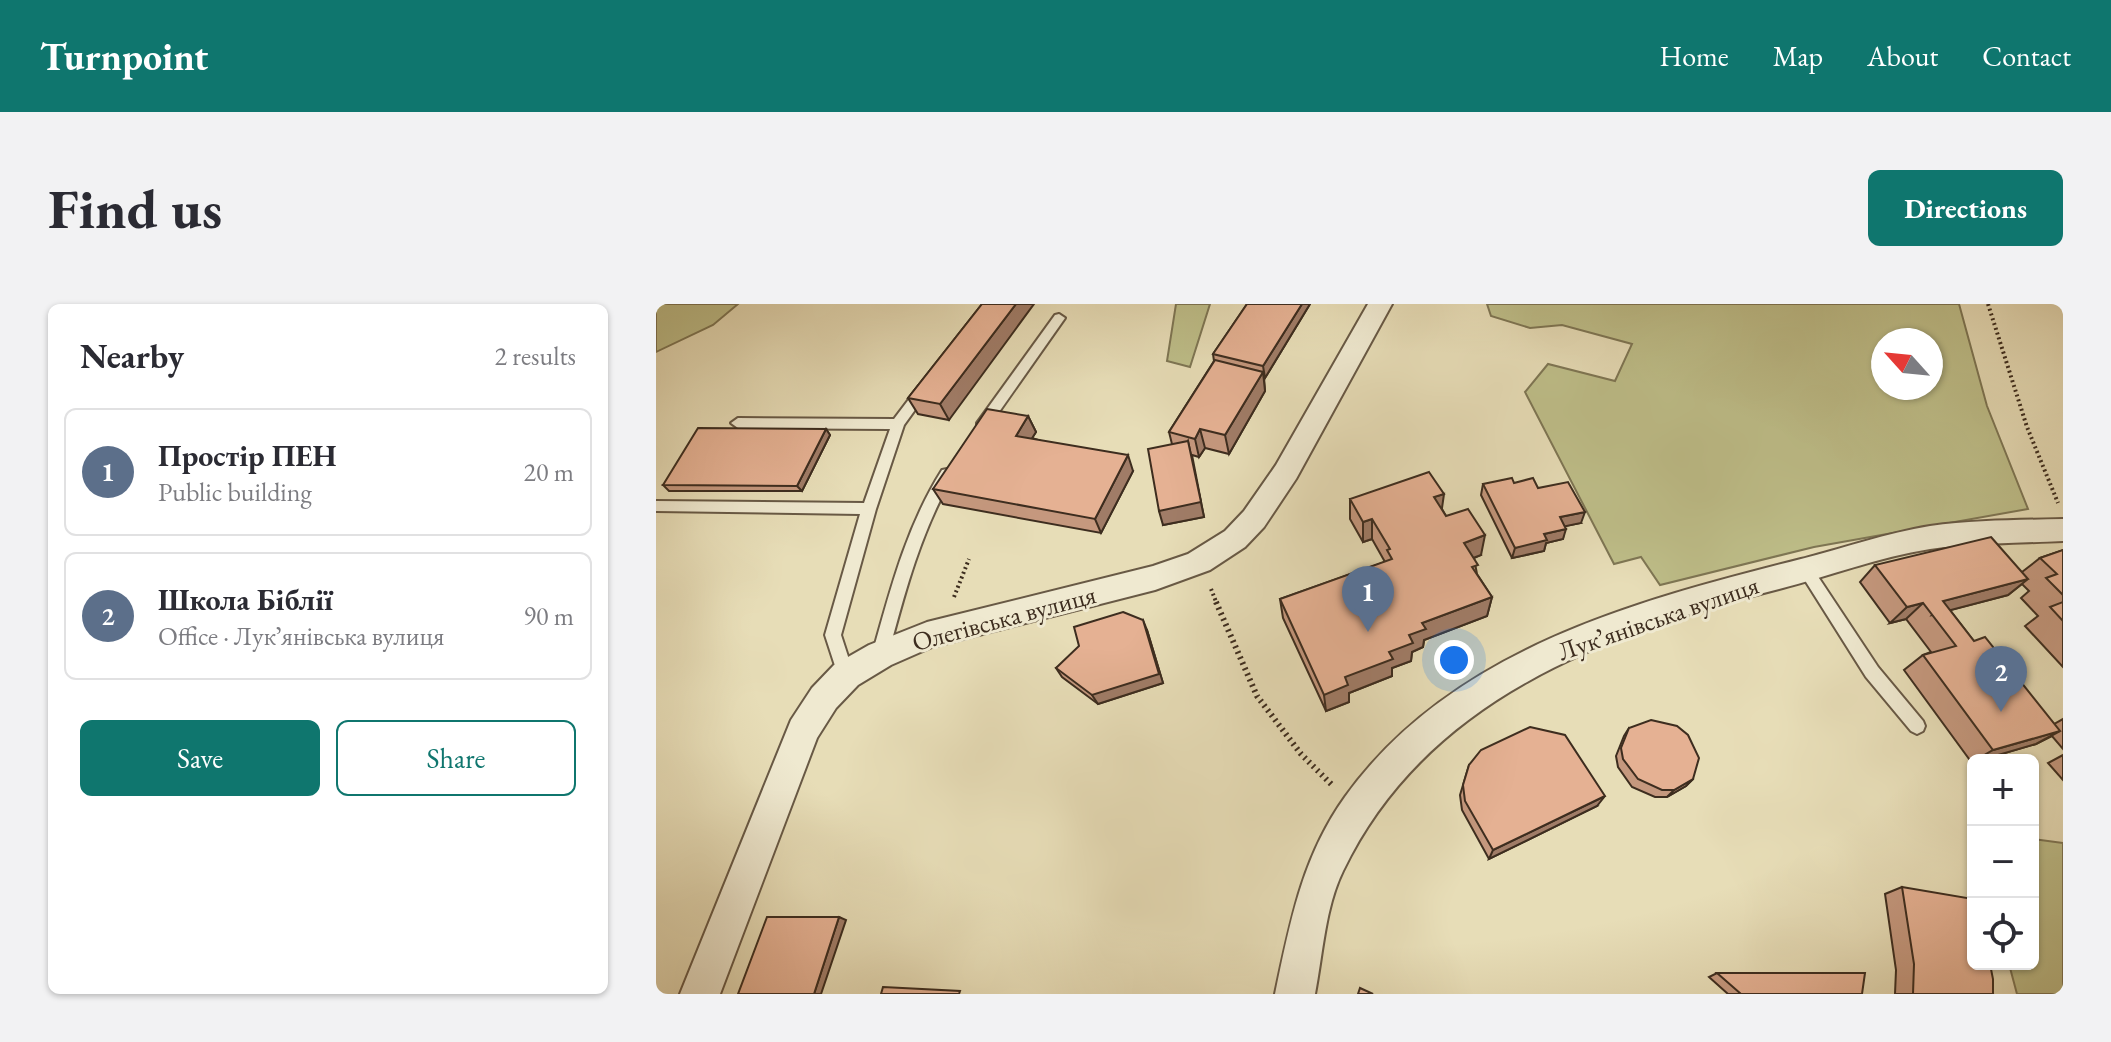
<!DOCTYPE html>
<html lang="en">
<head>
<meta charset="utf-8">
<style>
  body { margin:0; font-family:"EB Garamond",serif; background:#f2f2f3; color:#2b2b33 }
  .controls { position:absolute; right:24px; bottom:24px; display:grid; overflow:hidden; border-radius:12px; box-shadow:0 2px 6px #0004 }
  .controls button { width:72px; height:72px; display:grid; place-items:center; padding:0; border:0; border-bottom:2px solid #e1e1e2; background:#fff; color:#2b2b33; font:40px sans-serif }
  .compass { position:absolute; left:1215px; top:24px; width:72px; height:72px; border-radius:50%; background:#fff; box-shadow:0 2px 6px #0004; rotate:297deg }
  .you { position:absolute; left:798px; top:356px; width:28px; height:28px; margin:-20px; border:6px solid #fff; border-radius:50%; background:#1a73e8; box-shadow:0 0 0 12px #1a73e833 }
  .badge { display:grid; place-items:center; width:52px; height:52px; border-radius:50%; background:#0f766e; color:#fff; font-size:26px; font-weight:700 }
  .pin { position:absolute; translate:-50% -66px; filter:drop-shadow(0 2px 4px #0008) }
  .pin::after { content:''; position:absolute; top:42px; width:28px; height:24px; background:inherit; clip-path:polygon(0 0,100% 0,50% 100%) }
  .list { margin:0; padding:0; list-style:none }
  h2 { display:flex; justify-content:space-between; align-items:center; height:104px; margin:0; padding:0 32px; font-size:34px }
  h2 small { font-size:26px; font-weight:400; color:#7c7c81 }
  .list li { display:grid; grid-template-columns:52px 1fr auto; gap:24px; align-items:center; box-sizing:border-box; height:128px; margin:0 16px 16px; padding:0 16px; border:2px solid #e1e1e2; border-radius:12px }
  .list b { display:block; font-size:30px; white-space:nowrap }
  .list p { margin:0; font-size:26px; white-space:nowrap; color:#7c7c81 }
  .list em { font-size:26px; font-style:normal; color:#7c7c81 }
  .actions { display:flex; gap:16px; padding:24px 32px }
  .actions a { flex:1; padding:18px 0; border:2px solid #0f766e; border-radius:12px; text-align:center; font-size:28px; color:#0f766e }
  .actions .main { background:#0f766e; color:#fff }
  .icon { flex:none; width:44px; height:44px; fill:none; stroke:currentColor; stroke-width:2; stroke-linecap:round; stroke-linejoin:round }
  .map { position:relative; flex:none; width:1407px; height:690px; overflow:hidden; border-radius:12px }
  header { display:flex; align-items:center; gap:48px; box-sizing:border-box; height:112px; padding:0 40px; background:#0f766e; color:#fff }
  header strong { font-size:38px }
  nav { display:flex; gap:44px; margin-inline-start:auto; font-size:28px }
  .intro { display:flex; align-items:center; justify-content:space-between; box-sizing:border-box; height:192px; padding:0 48px }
  h1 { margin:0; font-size:56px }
  .button { padding:20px 36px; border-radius:12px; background:#0f766e; color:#fff; font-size:28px; font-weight:700 }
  main { display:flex; gap:48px; padding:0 48px }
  aside { flex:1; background:#fff; border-radius:12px; box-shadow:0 2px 6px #0004 }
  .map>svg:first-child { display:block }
</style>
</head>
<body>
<header>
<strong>Turnpoint</strong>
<nav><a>Home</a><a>Map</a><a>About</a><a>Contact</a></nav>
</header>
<div class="intro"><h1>Find us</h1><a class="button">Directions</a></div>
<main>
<aside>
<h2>Nearby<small>2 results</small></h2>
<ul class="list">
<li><span class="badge" style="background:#5c6f8a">1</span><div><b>Простір ПЕН</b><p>Public building</p></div><em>20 m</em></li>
<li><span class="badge" style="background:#5c6f8a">2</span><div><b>Школа Біблії</b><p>Office · Лукʼянівська вулиця</p></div><em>90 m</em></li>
</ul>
<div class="actions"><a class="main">Save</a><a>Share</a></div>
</aside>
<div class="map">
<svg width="1407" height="690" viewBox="0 0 1407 690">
  <rect width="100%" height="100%" fill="#e7ddb7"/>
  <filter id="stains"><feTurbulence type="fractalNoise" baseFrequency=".0025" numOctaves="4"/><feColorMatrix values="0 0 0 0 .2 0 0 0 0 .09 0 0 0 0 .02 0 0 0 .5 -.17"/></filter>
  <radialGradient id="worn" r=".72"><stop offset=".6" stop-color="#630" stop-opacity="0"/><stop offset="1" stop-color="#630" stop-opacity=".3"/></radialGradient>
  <g fill="#bebe89" stroke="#7e7654" stroke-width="2" fill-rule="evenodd">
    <path d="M 0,0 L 82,0 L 57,21 L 0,48 Z"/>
    <path d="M 520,0 L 554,0 L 534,63 L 511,57 Z"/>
    <path d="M 831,0 L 1303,0 L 1331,102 L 1372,205 L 1158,243 L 1004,281 L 985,253 L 958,260 L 869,88 L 892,60 L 959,77 L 976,40 L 906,21 L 874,24 L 835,12 ZM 1227,36 L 1275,36 L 1275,84 L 1227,84 Z"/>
    <path d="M 1377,535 L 1407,539 L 1407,690 L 1361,690 L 1353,660 L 1377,660 Z"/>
  </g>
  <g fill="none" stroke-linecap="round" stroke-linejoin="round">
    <g stroke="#685945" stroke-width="4">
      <g id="lane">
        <path d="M 403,10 L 409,14 L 331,125 L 321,125 L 321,119 L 399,11 Z"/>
        <path d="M 268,81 L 274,85 L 248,121 L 220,205 L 185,331 L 198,371 L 196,376 L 190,378 L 184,376 L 182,371 L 169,331 L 204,210 L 0,207 L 0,197 L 208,199 L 234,125 L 82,124 L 75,119 L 82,114 L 238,115 L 263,82 Z"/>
        <path d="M 291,165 L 298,170 C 265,227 249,287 232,351 L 230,356 L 224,358 L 218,356 L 216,351 C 234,287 250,223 286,166 Z"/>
        <path d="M 1150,260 L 1155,262 L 1222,363 L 1267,417 L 1269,422 L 1267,427 L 1261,430 L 1255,427 L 1210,373 L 1145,270 L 1142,266 L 1145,262 Z"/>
      </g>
    </g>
    <g stroke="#685945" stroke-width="4">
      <g id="street">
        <path d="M 712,0 L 736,0 L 640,175 L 608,223 L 589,243 L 554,266 L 499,286 L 276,343 L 235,361 L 202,381 L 180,404 L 161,434 L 64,690 L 24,690 L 135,416 L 156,384 L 178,361 L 213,341 L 271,318 L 497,262 L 532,250 L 569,227 L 588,207 L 620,161 Z"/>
        <path d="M 1407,215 L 1407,237 C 1363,239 1318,239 1274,245 C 1223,253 1173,272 1123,285 C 949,330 770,394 687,567 C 669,604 667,649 659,690 L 619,690 C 634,619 646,553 689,493 C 794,346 979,297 1145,255 C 1188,244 1231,229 1274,222 C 1318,216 1363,216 1407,215 Z"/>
      </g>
    </g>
    <g stroke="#3d2d1f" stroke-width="4" stroke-dasharray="2 3" stroke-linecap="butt">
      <path d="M 1332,0 L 1371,123 L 1402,199"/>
      <path d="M 555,285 L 561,300"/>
      <path d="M 298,293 L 313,255"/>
    </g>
    <path stroke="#3d2d1f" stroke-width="6" stroke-dasharray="2 4" stroke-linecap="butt" d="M 560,298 L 601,392 L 645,450 L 676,481"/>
    <use href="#lane" fill="#efe9d0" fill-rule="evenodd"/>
    <use href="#street" fill="#efe9d0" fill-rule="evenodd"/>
  </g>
  <g fill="#c5987e" stroke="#3d2d1f" stroke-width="2">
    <path d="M 326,0 L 293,116 L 262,110 L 252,94 Z"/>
    <path d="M 591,0 L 654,0 L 609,74 L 608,73 L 609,87 L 573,150 L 549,144 L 543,153 L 536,151 L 548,213 L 507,221 L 516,140 L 513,128 L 558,57 L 557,50 Z"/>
    <path d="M 372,112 L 380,128 L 376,134 L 477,167 L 445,229 L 287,200 L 277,185 Z"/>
    <path d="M 170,125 L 174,131 L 146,187 L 13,187 L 7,181 Z"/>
    <path d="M 827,180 L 882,184 L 925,219 L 909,222 L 907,235 L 890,239 L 888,247 L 856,254 L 825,191 Z"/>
    <path d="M 694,195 L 786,205 L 790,212 L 825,251 L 818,254 L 821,270 L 836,293 L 831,312 L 768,336 L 767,343 L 756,348 L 755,357 L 736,364 L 736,372 L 693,389 L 693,398 L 670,407 L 627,314 L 624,295 L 729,258 L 716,235 L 707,238 L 694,215 Z"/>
    <path d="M 1407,246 L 1407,363 L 1369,322 L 1382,312 L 1365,294 L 1373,287 L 1366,280 L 1352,291 L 1294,306 L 1318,337 L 1398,420 L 1407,415 L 1407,445 L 1396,432 L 1380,440 L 1325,456 L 1317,456 L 1317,458 L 1316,459 L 1248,366 L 1267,351 L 1275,348 L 1250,315 L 1234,319 L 1204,278 L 1219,261 L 1366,268 L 1384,254 Z"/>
    <path d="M 491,326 L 507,379 L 442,400 L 406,373 L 400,364 Z"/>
    <path d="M 973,424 L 1037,475 L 1030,482 L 1011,493 L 999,493 L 976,483 L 962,463 L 960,452 L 968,432 Z"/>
    <path d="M 1407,451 L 1407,476 L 1392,459 Z"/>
    <path d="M 813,461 L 941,502 L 833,555 L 806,506 L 804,491 Z"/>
    <path d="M 1246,583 L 1337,690 L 1239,690 L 1240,666 L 1229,590 Z"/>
    <path d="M 1061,669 L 1206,690 L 1072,690 L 1053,673 Z"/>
  </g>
  <g fill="#a07c67" stroke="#3d2d1f" stroke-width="2">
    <path d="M 360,0 L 378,0 L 293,116 L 284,100 Z"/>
    <path d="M 646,0 L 654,0 L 609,74 L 607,62 Z"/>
    <path d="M 607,68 L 609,87 L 573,150 L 569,131 Z"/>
    <path d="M 372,112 L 380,128 L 368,147 L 360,132 Z"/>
    <path d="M 170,125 L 174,131 L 146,187 L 141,182 Z"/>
    <path d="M 544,125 L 549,144 L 543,153 L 539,135 Z"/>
    <path d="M 532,137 L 548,213 L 507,221 L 503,207 Z"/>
    <path d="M 472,151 L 477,167 L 445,229 L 439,215 Z"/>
    <path d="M 788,190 L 785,211 L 778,193 Z"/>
    <path d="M 929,208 L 925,219 L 901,224 L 904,213 Z"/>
    <path d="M 716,215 L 716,235 L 707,238 L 707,218 Z"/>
    <path d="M 910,225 L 907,235 L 890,239 L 888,247 L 856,254 L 859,244 L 888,230 Z"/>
    <path d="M 829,231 L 825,251 L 804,259 L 808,239 Z"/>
    <path d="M 1372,275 L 1352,291 L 1276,311 L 1287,297 Z"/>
    <path d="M 836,293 L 831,312 L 768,336 L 767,343 L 756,348 L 755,357 L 736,364 L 736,372 L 693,389 L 693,398 L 670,407 L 668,391 L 689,373 L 753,331 L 766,319 Z"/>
    <path d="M 1267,299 L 1250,315 L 1234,319 L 1251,303 Z"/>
    <path d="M 487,316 L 491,326 L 507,379 L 442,400 L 436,391 Z"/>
    <path d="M 1404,427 L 1380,440 L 1325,456 L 1320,456 L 1337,446 Z"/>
    <path d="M 1037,475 L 1030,482 L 1011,493 L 1018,486 Z"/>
    <path d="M 949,492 L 941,502 L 833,555 L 837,546 Z"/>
    <path d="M 183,613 L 190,616 L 165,690 L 158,690 Z"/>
  </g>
  <g fill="#e5b193" stroke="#3d2d1f" stroke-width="2">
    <path d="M 326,0 L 360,0 L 284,100 L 252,94 Z"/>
    <path d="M 591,0 L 646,0 L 607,62 L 557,50 Z"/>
    <path d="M 559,56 L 607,68 L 569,131 L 544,125 L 539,135 L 513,128 Z"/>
    <path d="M 331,105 L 372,112 L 360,132 L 472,151 L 439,215 L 277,185 Z"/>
    <path d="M 42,124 L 170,125 L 141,182 L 7,181 Z"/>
    <path d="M 532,137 L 545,198 L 503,207 L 492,145 Z"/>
    <path d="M 773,168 L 788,190 L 778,193 L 790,212 L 812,205 L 829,231 L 808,239 L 822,261 L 816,263 L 836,293 L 766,319 L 770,325 L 753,331 L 757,339 L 733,348 L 737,355 L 689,373 L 692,381 L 668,391 L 624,295 L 736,255 L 731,246 L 734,245 L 716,215 L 707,218 L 694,195 Z"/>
    <path d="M 856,174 L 858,179 L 877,174 L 882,184 L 912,178 L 929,208 L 904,213 L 910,225 L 888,230 L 891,236 L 859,244 L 827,180 Z"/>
    <path d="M 1335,233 L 1372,275 L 1287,297 L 1318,337 L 1329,333 L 1404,427 L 1337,446 L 1267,351 L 1300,342 L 1267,299 L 1251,303 L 1219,261 Z"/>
    <path d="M 1407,246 L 1407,291 L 1390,274 L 1401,270 L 1384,254 Z"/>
    <path d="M 1407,298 L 1407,317 L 1394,303 Z"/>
    <path d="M 467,308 L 487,316 L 503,370 L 436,391 L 400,364 L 423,342 L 418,323 Z"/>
    <path d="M 995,416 L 1021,422 L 1032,431 L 1043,454 L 1037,475 L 1018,486 L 1006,486 L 982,475 L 967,455 L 965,444 L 973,424 Z"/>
    <path d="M 874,423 L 909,431 L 949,492 L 837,546 L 809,497 L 807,481 L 813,461 L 825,446 Z"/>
    <path d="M 1246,583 L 1317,595 L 1317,660 L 1334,660 L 1337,675 L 1337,690 L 1257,690 L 1258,660 Z"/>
    <path d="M 111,613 L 183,613 L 158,690 L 82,690 Z"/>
    <path d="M 1061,669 L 1209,669 L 1206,690 L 1085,690 Z"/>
    <path d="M 227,683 L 304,687 L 303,690 L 225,690 Z"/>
    <path d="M 704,684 L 717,690 L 702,690 Z"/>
  </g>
  <g text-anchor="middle" stroke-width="6" stroke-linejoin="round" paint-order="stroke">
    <g font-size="26" fill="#3d2d1f" stroke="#efe9d0">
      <text transform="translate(348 314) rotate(-15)" y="9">Олегівська вулиця</text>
      <text transform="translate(1002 314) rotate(-19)" y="9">Лукʼянівська вулиця</text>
    </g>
  </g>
  <rect width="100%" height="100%" filter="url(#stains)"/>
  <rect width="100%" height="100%" fill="url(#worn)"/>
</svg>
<div class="controls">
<button>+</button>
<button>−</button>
<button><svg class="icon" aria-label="locate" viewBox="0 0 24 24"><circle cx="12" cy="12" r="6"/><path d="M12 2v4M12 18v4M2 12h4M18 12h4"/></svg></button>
</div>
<svg class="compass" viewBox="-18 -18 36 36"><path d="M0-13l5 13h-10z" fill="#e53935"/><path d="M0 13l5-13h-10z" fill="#7c7c81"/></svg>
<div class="you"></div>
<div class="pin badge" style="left:712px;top:328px;background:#5c6f8a">1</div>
<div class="pin badge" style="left:1345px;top:408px;background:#5c6f8a">2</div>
</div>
</main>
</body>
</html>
